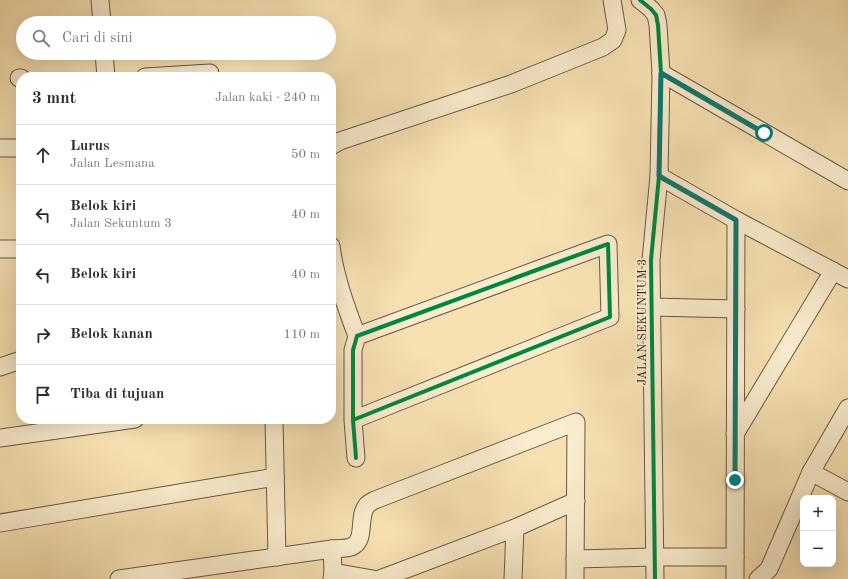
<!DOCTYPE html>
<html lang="id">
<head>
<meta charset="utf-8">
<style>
  body { margin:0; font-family:"Old Standard TT",serif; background:#f2f2f3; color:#2b2b33 }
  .controls { position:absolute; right:12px; bottom:12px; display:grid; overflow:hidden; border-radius:8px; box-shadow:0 4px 16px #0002 }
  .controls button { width:36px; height:36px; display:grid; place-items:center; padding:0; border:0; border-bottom:1px solid #e1e1e2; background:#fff; color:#2b2b33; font:20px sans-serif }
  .stop { position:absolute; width:12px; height:12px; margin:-9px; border:3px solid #0f766e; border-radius:50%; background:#fff }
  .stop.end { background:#0f766e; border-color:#fff; box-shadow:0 1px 4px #0008 }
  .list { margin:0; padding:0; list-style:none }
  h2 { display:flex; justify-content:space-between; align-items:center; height:52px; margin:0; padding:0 16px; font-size:17px }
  h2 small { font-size:13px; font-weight:400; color:#7c7c81 }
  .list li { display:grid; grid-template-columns:26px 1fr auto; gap:12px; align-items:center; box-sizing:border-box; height:60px; padding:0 16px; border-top:1px solid #e1e1e2 }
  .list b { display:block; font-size:15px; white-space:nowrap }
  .list p { margin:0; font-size:13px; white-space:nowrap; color:#7c7c81 }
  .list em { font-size:13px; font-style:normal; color:#7c7c81 }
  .icon { flex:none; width:22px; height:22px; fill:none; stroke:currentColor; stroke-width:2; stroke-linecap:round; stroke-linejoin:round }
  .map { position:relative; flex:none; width:848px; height:579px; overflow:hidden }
  .search { position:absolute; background:#fff; box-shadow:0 4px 16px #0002; left:16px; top:16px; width:320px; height:44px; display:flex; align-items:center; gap:10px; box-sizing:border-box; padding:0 14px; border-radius:22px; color:#7c7c81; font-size:15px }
  .panel { position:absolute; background:#fff; box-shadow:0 4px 16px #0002; left:16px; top:72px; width:320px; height:352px; border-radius:16px }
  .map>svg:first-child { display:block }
</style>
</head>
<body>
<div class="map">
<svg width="848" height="579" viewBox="0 0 848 579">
  <rect width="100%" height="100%" fill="#f7e1b3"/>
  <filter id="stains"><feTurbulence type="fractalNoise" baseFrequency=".005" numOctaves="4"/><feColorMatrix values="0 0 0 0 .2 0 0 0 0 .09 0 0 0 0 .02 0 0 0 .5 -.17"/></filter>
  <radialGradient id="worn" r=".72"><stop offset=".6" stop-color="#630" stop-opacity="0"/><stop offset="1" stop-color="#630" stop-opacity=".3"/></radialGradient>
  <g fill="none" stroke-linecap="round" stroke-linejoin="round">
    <g stroke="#6b5742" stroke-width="19">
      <g id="minor">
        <path d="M 100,0 L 102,23"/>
        <path d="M 640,0 L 651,9 L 656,15 L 658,25 L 661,73 L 659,176 L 651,260 L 655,579"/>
        <path d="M 104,53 L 106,77"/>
        <path d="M 661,73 L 848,181"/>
        <path d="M 145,77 L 210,73"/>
        <path d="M 19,78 L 21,78"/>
        <path d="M 331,146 L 340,141 L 511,84 L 603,47 L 613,40 L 617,30 L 612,0"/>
        <path d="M 0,148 L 21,148"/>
        <path d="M 659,176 L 736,220 L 848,279"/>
        <path d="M 331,246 C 335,277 346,307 357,336"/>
        <path d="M 0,249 L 21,249"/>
        <path d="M 652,307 L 736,309"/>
        <path d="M 0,367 L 21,360"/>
        <path d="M 274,419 L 277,557"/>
        <path d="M 353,420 L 610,317 L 608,244 L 542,268 L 357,336 L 353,350 L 353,420 L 356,458"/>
        <path d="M 735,434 L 833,271"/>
        <path d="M 0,438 L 135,419"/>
        <path d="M 811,472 L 848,492"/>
        <path d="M 0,523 L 275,477"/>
        <path d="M 575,559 L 655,557 L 735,557"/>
        <path d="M 333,572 L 373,579"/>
        <path d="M 119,579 L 332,549"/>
        <path d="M 332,579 L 333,572 L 332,549 C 338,548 345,549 351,547 C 367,541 357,517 367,505 C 369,503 373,501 375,500 L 576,422 L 575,579"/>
        <path d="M 380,579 L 515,528 L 576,501"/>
        <path d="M 513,579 L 515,528"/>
        <path d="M 735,579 L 736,220"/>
        <path d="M 758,579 L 769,569 L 811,472 L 848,408"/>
      </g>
    </g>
    <use href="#minor" stroke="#faecce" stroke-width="17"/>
    <g stroke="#faecce" stroke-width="6">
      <g id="cycleway">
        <path d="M 640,0 L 651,9 L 656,15 L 658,25 L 661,73 L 659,176 L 651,260 L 655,579"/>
        <path d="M 353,420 L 610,317 L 608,244 L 542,268 L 357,336 L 353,350 L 353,420 L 356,458"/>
      </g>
    </g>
    <use href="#cycleway" stroke="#00873e" stroke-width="4"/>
  </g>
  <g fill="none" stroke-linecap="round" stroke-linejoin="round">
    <path stroke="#0f766e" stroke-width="5" d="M 735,480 L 736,220 L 659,176 L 661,73 L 764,133"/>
  </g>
  <g text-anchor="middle" stroke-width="3.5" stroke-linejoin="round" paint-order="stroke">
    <g font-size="12" fill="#3c291c" stroke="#faecce">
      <text transform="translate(642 322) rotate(-90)" y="4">JALAN SEKUNTUM 3</text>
    </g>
  </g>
  <rect width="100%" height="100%" filter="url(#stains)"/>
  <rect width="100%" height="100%" fill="url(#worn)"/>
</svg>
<div class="controls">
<button>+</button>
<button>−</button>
</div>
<div class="stop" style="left:764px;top:133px"></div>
<div class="stop end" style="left:735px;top:480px"></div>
<div class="search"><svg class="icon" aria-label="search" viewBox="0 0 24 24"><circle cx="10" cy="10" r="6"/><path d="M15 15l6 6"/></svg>Cari di sini</div>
<section class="panel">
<h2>3 mnt<small>Jalan kaki · 240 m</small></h2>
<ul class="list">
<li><svg class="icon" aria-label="ahead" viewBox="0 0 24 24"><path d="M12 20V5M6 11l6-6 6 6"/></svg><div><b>Lurus</b><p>Jalan Lesmana</p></div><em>50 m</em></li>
<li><svg class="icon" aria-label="left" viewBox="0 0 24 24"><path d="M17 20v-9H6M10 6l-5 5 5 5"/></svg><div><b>Belok kiri</b><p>Jalan Sekuntum 3</p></div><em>40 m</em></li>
<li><svg class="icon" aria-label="left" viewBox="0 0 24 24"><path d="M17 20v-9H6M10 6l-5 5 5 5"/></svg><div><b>Belok kiri</b></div><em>40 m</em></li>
<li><svg class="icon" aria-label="right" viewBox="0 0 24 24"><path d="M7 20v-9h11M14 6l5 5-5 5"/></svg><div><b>Belok kanan</b></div><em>110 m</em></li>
<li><svg class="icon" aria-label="arrive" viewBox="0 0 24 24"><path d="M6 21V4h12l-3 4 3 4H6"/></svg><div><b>Tiba di tujuan</b></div></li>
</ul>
</section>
</div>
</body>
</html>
